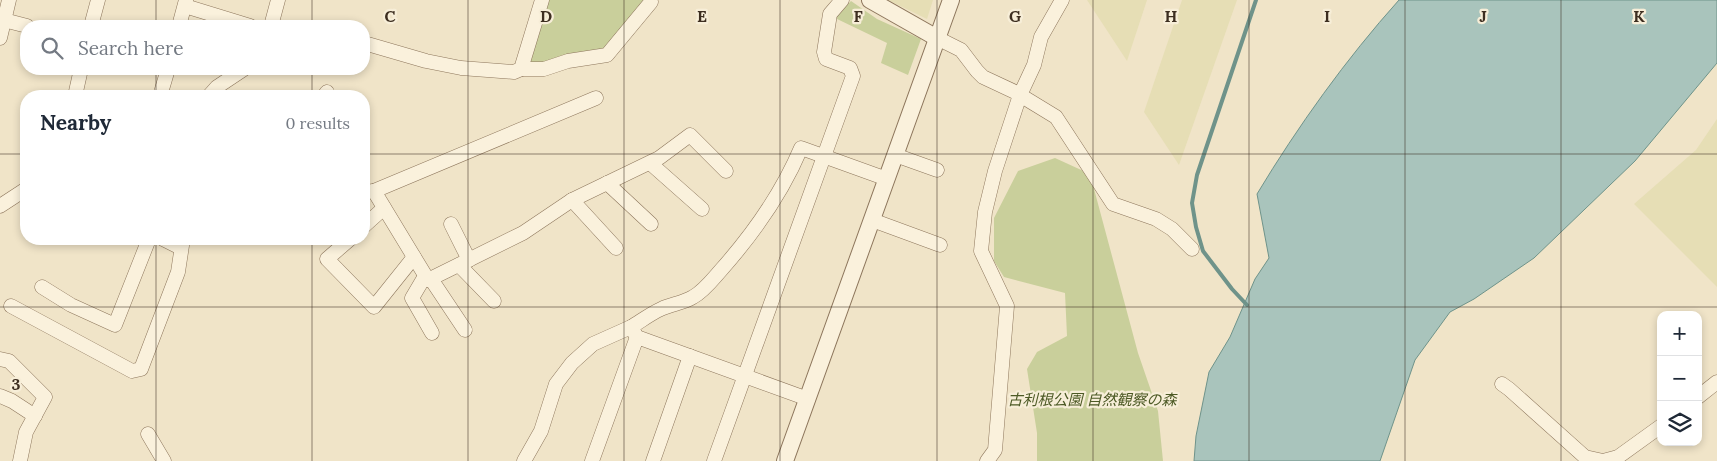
<!DOCTYPE html>
<html lang="en">
<head>
<meta charset="utf-8">
<style>
  body { margin:0; font-family:Lora,"Noto Sans JP",serif; background:#f6f6f7; color:#1f2937 }
  .controls { position:absolute; right:15px; bottom:15px; display:grid; overflow:hidden; border-radius:10px; box-shadow:0 2px 8px #0003 }
  .controls button { width:45px; height:45px; display:grid; place-items:center; padding:0; border:0; border-bottom:1px solid #e0e1e3; background:#fff; color:#1f2937; font:25px sans-serif }
  .list { margin:0; padding:0; list-style:none }
  h2 { display:flex; justify-content:space-between; align-items:center; height:65px; margin:0; padding:0 20px; font-size:21px }
  h2 small { font-size:16px; font-weight:400; color:#747a83 }
  .icon { flex:none; width:28px; height:28px; fill:none; stroke:currentColor; stroke-width:2; stroke-linecap:round; stroke-linejoin:round }
  .map { position:relative; flex:none; width:1717px; height:461px; overflow:hidden }
  .search { position:absolute; background:#fff; box-shadow:0 2px 8px #0003; left:20px; top:20px; width:350px; height:55px; display:flex; align-items:center; gap:12px; box-sizing:border-box; padding:0 18px; border-radius:20px; color:#747a83; font-size:19px }
  .panel { position:absolute; background:#fff; box-shadow:0 2px 8px #0003; left:20px; top:90px; width:350px; height:155px; border-radius:20px }
  .map>svg:first-child { display:block }
</style>
</head>
<body>
<div class="map">
<svg width="1717" height="461" viewBox="0 0 1717 461">
  <rect width="100%" height="100%" fill="#f0e4c8"/>
  <g fill="#e6deb5">
    <path d="M 888,0 L 933,0 L 927,19 Z"/>
    <path d="M 1087,0 L 1147,0 L 1127,61 Z"/>
    <path d="M 1182,0 L 1237,0 L 1179,165 L 1144,112 Z"/>
    <path d="M 1717,119 L 1717,287 L 1634,204 L 1696,150 Z"/>
  </g>
  <g fill="#c9cf9b">
    <path d="M 542,0 L 646,0 L 607,55 L 521,69 Z"/>
    <path d="M 851,1 L 877,19 L 921,39 L 908,75 L 881,63 L 887,43 L 835,18 Z"/>
    <path d="M 1055,158 L 1090,174 L 1138,353 L 1158,411 L 1163,461 L 1037,461 L 1037,433 L 1027,369 L 1037,352 L 1067,336 L 1065,293 L 1004,277 L 994,261 L 994,218 L 1018,171 Z"/>
  </g>
  <path fill="#a9c4bc" stroke="#6f938a" d="M 1399,0 L 1717,0 L 1717,63 L 1635,161 L 1534,258 L 1474,299 L 1450,312 L 1415,360 L 1380,461 L 1194,461 L 1196,436 L 1209,372 L 1230,337 L 1255,279 L 1269,258 L 1257,194 C 1298,126 1346,59 1399,0 Z"/>
  <g fill="none" stroke-linecap="round" stroke-linejoin="round">
    <path stroke="#6f938a" stroke-width="4" d="M 1247,305 L 1232,289 L 1203,251 L 1196,227 L 1192,203 L 1197,175 L 1256,0"/>
    <g stroke="#8d765c" stroke-width="15">
      <g id="minor">
        <path d="M 185,6 L 250,26"/>
        <path d="M 0,19 L 27,26"/>
        <path d="M 91,26 L 98,0"/>
        <path d="M 179,26 L 186,0"/>
        <path d="M 271,26 L 278,0"/>
        <path d="M 0,38 L 9,0"/>
        <path d="M 937,38 L 961,50 L 977,71 L 983,77 L 1015,92 L 1056,117 L 1113,204 L 1156,219 L 1172,229 L 1192,249"/>
        <path d="M 364,43 L 426,61 L 461,68 L 514,72 L 521,69 L 542,0"/>
        <path d="M 521,69 L 544,69 L 568,61 L 607,55 L 651,2"/>
        <path d="M 75,96 L 81,69"/>
        <path d="M 160,96 L 168,69"/>
        <path d="M 209,96 L 217,87 L 244,69"/>
        <path d="M 324,96 L 327,92"/>
        <path d="M 895,155 L 937,170"/>
        <path d="M 650,163 L 702,209"/>
        <path d="M 607,183 L 651,224"/>
        <path d="M 374,191 L 596,98"/>
        <path d="M 364,192 L 374,191 L 428,280 L 523,233 L 572,200 L 659,158 L 690,135 L 726,171"/>
        <path d="M 572,200 L 616,248"/>
        <path d="M 0,206 L 26,189"/>
        <path d="M 872,220 L 940,245"/>
        <path d="M 451,224 L 469,260"/>
        <path d="M 364,226 L 384,208"/>
        <path d="M 163,239 L 181,248"/>
        <path d="M 350,239 L 327,259 L 374,307 L 414,257"/>
        <path d="M 459,265 L 494,301"/>
        <path d="M 425,276 L 412,298 L 432,333"/>
        <path d="M 431,279 L 465,330"/>
        <path d="M 42,287 L 71,305 L 115,325 L 149,239"/>
        <path d="M 11,306 L 132,371 L 141,369 L 178,272 L 183,239"/>
        <path d="M 631,327 C 641,321 650,314 661,309 C 672,304 683,303 693,297 C 704,291 713,279 721,270 C 753,234 782,193 801,148 L 887,179"/>
        <path d="M 0,359 L 9,361 L 45,397 L 26,432 L 20,461"/>
        <path d="M 1502,384 L 1509,389 L 1585,457 L 1603,461 L 1618,457 L 1661,426"/>
        <path d="M 0,396 L 12,401 L 35,416"/>
        <path d="M 1698,397 L 1717,382"/>
        <path d="M 148,434 L 164,461"/>
        <path d="M 524,461 L 541,431 L 556,384 L 572,363 L 593,344 L 631,327 L 635,334"/>
        <path d="M 592,461 L 637,337 L 808,399"/>
        <path d="M 653,461 L 690,356"/>
        <path d="M 714,461 L 853,76 L 850,68 L 826,59 L 824,52 L 830,14 L 842,0"/>
        <path d="M 987,461 L 995,450 L 1007,306 L 981,251 L 985,212 L 995,171 L 1020,95 L 1034,65 L 1041,37 L 1062,0"/>
      </g>
    </g>
    <g stroke="#8d765c" stroke-width="18">
      <g id="tertiary">
        <path d="M 870,0 L 937,38"/>
        <path d="M 785,461 L 951,0"/>
      </g>
    </g>
    <use href="#minor" stroke="#faf1dc" stroke-width="14"/>
    <use href="#tertiary" stroke="#faf1dc" stroke-width="16"/>
  </g>
  <path fill="none" stroke="#3d2e20" stroke-width="1" stroke-opacity="0.55" d="M 156,0 L 156,26M 312,0 L 312,26M 468,0 L 468,461M 624,0 L 624,461M 780,0 L 780,461M 937,0 L 937,461M 1093,0 L 1093,461M 1249,0 L 1249,461M 1405,0 L 1405,461M 1561,0 L 1561,461M 156,69 L 156,96M 312,69 L 312,96M 0,154 L 26,154M 364,154 L 1717,154M 156,239 L 156,461M 312,239 L 312,461M 0,307 L 1717,307"/>
  <g text-anchor="middle" stroke-width="4.5" stroke-linejoin="round" paint-order="stroke">
    <g font-size="15" font-style="italic" fill="#4d5a26" stroke="#f7eed8">
      <text x="1092" y="405">古利根公園 自然観察の森</text>
    </g>
  </g>
  <g font-size="16" text-anchor="middle" font-weight="bold" fill="#3d2e20" stroke="#f7eed8" stroke-width="4.5" stroke-linejoin="round" paint-order="stroke">
    <text x="390" y="22">C</text>
    <text x="546" y="22">D</text>
    <text x="702" y="22">E</text>
    <text x="858" y="22">F</text>
    <text x="1015" y="22">G</text>
    <text x="1171" y="22">H</text>
    <text x="1327" y="22">I</text>
    <text x="1483" y="22">J</text>
    <text x="1639" y="22">K</text>
    <text x="16" y="390">3</text>
  </g>
</svg>
<div class="controls">
<button>+</button>
<button>−</button>
<button><svg class="icon" aria-label="layers" viewBox="0 0 24 24"><path d="M12 4l9 5-9 5-9-5zM3 14l9 5 9-5"/></svg></button>
</div>
<div class="search"><svg class="icon" aria-label="search" viewBox="0 0 24 24"><circle cx="10" cy="10" r="6"/><path d="M15 15l6 6"/></svg>Search here</div>
<section class="panel">
<h2>Nearby<small>0 results</small></h2>
<ul class="list">
</ul>
</section>
</div>
</body>
</html>
